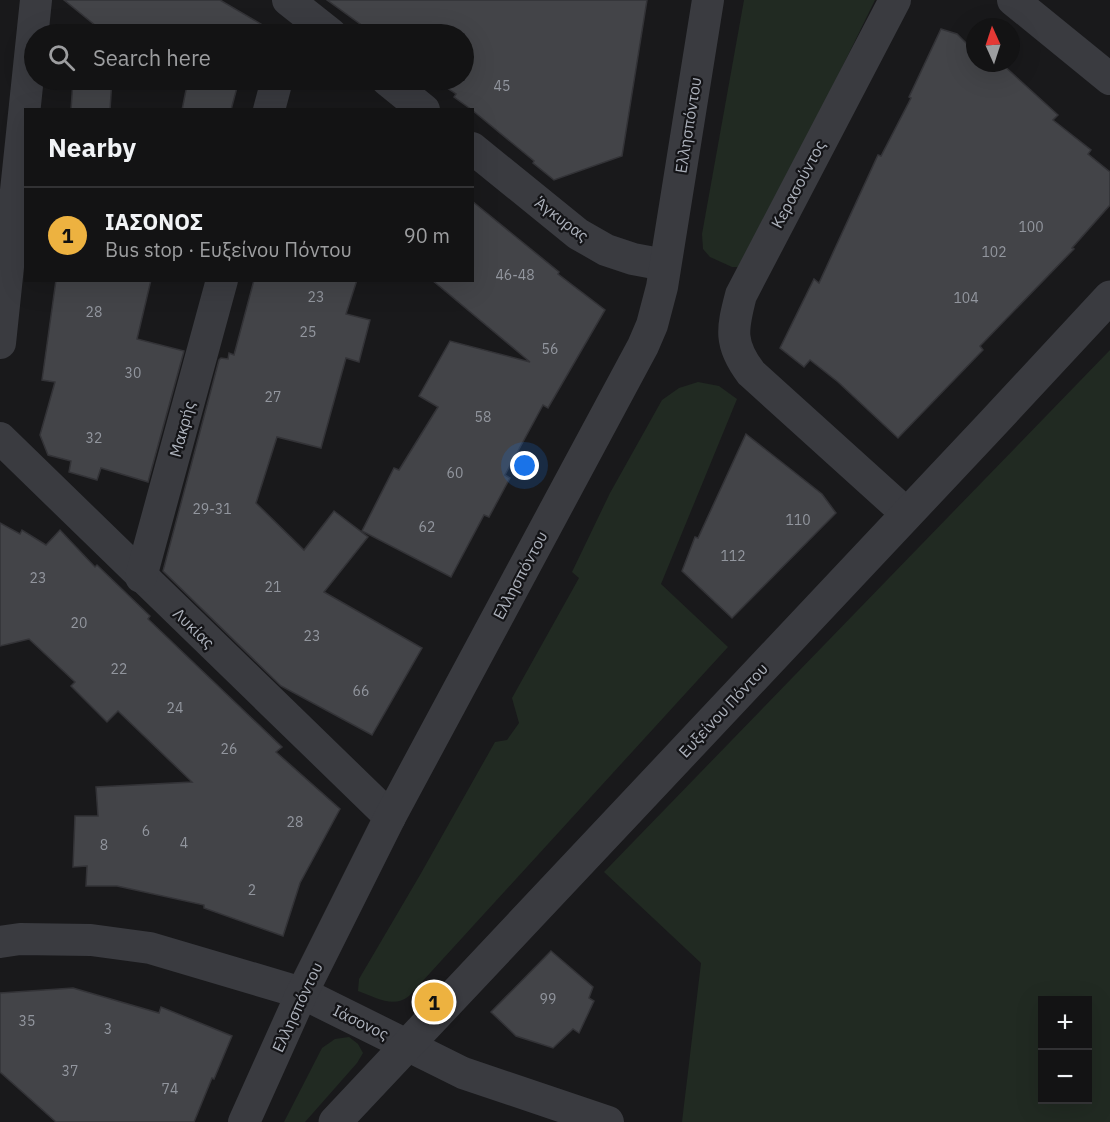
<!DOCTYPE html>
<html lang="en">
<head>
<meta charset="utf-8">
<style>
  body { margin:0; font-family:"IBM Plex Sans",sans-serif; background:#202022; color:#f1f3f6 }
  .controls { position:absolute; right:18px; bottom:18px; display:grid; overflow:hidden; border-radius:0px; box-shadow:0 6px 24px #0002 }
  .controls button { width:54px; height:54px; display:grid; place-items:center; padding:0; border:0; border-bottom:2px solid #323234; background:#131314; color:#f1f3f6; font:30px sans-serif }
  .compass { position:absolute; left:966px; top:18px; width:54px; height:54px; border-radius:50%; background:#131314; box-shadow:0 6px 24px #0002; rotate:357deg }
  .you { position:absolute; left:525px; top:466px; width:21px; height:21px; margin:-15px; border:4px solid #fff; border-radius:50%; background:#1a73e8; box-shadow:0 0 0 9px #1a73e833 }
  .badge { display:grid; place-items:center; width:39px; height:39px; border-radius:50%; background:#edb240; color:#111; font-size:20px; font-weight:700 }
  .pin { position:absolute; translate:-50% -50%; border:3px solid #fff; box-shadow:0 2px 6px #0006 }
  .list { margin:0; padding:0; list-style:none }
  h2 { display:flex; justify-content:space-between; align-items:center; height:78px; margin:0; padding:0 24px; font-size:26px }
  h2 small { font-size:20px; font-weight:400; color:#9d9ea0 }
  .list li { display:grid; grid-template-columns:39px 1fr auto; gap:18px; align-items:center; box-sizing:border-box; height:96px; padding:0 24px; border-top:2px solid #323234 }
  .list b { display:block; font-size:22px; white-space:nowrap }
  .list p { margin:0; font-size:20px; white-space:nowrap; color:#9d9ea0 }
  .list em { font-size:20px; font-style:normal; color:#9d9ea0 }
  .icon { flex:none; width:33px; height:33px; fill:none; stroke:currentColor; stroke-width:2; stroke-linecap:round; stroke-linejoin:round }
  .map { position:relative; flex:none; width:1110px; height:1122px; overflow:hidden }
  .search { position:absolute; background:#131314; box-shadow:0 6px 24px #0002; left:24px; top:24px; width:450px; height:66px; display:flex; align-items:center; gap:15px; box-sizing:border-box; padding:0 21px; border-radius:33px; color:#9d9ea0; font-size:22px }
  .panel { position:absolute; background:#131314; box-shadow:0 6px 24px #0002; left:24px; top:108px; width:450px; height:174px; border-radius:0px }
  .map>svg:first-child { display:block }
</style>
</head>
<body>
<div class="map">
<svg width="1110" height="1122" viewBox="0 0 1110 1122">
  <rect width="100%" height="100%" fill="#19191b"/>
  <g fill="#212a22" fill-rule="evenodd">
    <path d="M 744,0 L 875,0 L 747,262 L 739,267 L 732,267 L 710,257 L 703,249 L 702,234 Z"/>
    <path d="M 1110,350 L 1110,1122 L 682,1122 L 701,963 L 604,872 ZM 1042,1000 L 1088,1000 L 1088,1100 L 1042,1100 Z"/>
    <path d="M 698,382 L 719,386 L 737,399 L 661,584 L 728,647 L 409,996 C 393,1009 376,997 358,991 L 359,979 L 420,875 L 495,742 L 507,740 L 519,723 L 512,698 L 579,578 L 572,572 L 610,493 L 662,400 L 679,388 Z"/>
    <path d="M 349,1037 L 358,1044 L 363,1053 L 357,1063 L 305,1122 L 284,1122 L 322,1048 L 335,1039 Z"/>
  </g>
  <g fill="#434448" stroke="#333337" stroke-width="1.5">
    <path d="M 64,0 L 220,0 L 266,27 L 264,34 L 106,34 Z"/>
    <path d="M 327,0 L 647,0 L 622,156 L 554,180 L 533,163 L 534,161 L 472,110 L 454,97 L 456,94 L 435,80 L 464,80 L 464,34 L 374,34 Z"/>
    <path d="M 941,29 L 957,34 L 975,52 L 975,63 L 1001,63 L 1058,115 L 1053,120 L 1091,150 L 1088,154 L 1110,172 L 1110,205 L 1072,248 L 1074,249 L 980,346 L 983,350 L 898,438 L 838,382 L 810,360 L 804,367 L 780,348 L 814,279 L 819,283 L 878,155 L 881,156 L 911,98 L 909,97 Z"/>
    <path d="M 73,80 L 112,80 L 110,110 L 71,110 Z"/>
    <path d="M 188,80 L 239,80 L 231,110 L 182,110 Z"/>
    <path d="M 472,201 L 559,272 L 558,274 L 605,310 L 548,408 L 543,405 L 505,475 L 510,478 L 489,517 L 484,515 L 451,577 L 362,531 L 394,468 L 399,470 L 438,407 L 419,396 L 450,341 L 530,362 L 432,280 L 472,280 Z"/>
    <path d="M 56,280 L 151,280 L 137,339 L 184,351 L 148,482 L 101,468 L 97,480 L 69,472 L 71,461 L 48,455 L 40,435 L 55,382 L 42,380 Z"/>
    <path d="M 254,280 L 357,280 L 346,314 L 370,320 L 359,362 L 346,358 L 321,448 L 277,437 L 256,503 L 304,550 L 334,511 L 368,537 L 324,592 L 422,648 L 372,735 L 281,686 L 163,571 L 219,360 L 221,358 L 228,359 L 229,353 L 234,355 Z"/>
    <path d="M 746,434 L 822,494 L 836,513 L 732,618 L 682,571 L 695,537 L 698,538 Z"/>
    <path d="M 0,523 L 20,534 L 22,530 L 46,545 L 60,530 L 95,567 L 97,565 L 150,616 L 148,619 L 282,747 L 276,752 L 340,809 L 300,883 L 283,936 L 204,908 L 204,905 L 117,886 L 86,886 L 87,866 L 73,867 L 75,816 L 98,816 L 96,787 L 192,782 L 118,711 L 107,722 L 71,686 L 75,682 L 29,639 L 0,646 Z"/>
    <path d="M 551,951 L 593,987 L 589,998 L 594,1001 L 579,1033 L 573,1029 L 553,1048 L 516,1036 L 491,1012 Z"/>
    <path d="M 73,988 L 159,1013 L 161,1007 L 232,1036 L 214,1079 L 212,1078 L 194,1122 L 56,1122 L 0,1072 L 0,993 Z"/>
  </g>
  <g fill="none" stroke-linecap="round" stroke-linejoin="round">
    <g stroke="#3a3b40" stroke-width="32">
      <path d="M 288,0 L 331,34"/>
      <path d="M 895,0 L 741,295 C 732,329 729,344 751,373 L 907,514"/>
      <path d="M 1013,0 L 1110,79"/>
      <path d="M 387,80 L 424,110"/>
      <path d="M 269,110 L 277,80"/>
      <path d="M 472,148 L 578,234 L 606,250 L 633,259 L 665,265"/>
      <path d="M 0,343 L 36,0"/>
      <path d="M 0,438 L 390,817"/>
      <path d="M 141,577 L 222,280"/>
      <path d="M 0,942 L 20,939 L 91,940 L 150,948 L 302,993 L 463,1073 L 608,1122"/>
      <path d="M 244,1122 L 302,993 L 390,817 L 643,346 L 652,325 L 662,287 L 708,0"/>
    </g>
    <path stroke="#3a3b40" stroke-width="33" d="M 335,1122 L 991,425 L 1110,297"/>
  </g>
  <g text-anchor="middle" stroke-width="4.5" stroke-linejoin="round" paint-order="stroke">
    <g font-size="14" fill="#92969e">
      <text x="502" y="91">45</text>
      <text x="1031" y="232">100</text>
      <text x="994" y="257">102</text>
      <text x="515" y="280">46-48</text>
      <text x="316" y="302">23</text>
      <text x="966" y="303">104</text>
      <text x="94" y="317">28</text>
      <text x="308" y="337">25</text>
      <text x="550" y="354">56</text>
      <text x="133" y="378">30</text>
      <text x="273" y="402">27</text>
      <text x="483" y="422">58</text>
      <text x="94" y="443">32</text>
      <text x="455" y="478">60</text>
      <text x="212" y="514">29-31</text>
      <text x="798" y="525">110</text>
      <text x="427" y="532">62</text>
      <text x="733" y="561">112</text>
      <text x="38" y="583">23</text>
      <text x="273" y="592">21</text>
      <text x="79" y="628">20</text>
      <text x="312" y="641">23</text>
      <text x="119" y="674">22</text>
      <text x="361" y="696">66</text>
      <text x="175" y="713">24</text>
      <text x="229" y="754">26</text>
      <text x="295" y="827">28</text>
      <text x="146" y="836">6</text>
      <text x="184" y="848">4</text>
      <text x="104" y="850">8</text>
      <text x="252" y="895">2</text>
      <text x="548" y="1004">99</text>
      <text x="27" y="1026">35</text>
      <text x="108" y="1034">3</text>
      <text x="70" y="1076">37</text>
      <text x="170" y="1094">74</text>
    </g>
    <g font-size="16" fill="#acb1bb" stroke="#141417">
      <text transform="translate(688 125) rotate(-81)" y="6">Ελλησπόντου</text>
      <text transform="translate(798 184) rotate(-62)" y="6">Κερασούντος</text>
      <text transform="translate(562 219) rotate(37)" y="6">Άγκυρας</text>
      <text transform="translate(182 429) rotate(-75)" y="6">Μακρής</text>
      <text transform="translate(520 575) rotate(-62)" y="6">Ελλησπόντου</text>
      <text transform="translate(194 628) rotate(44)" y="6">Λυκίας</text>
      <text transform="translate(723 710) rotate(-47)" y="6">Ευξείνου Πόντου</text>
      <text transform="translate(297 1007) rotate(-65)" y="6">Ελλησπόντου</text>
      <text transform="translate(361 1022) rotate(26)" y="6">Ιάσονος</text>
    </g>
  </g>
</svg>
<div class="controls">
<button>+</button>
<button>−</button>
</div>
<svg class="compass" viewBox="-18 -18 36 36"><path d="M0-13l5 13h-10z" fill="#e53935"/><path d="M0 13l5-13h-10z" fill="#9d9ea0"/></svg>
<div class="you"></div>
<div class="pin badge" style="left:434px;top:1002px">1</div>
<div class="search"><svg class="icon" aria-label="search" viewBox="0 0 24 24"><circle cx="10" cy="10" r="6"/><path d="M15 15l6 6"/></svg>Search here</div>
<section class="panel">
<h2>Nearby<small></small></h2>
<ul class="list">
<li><span class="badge">1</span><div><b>ΙΑΣΟΝΟΣ</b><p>Bus stop · Ευξείνου Πόντου</p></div><em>90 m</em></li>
</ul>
</section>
</div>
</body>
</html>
